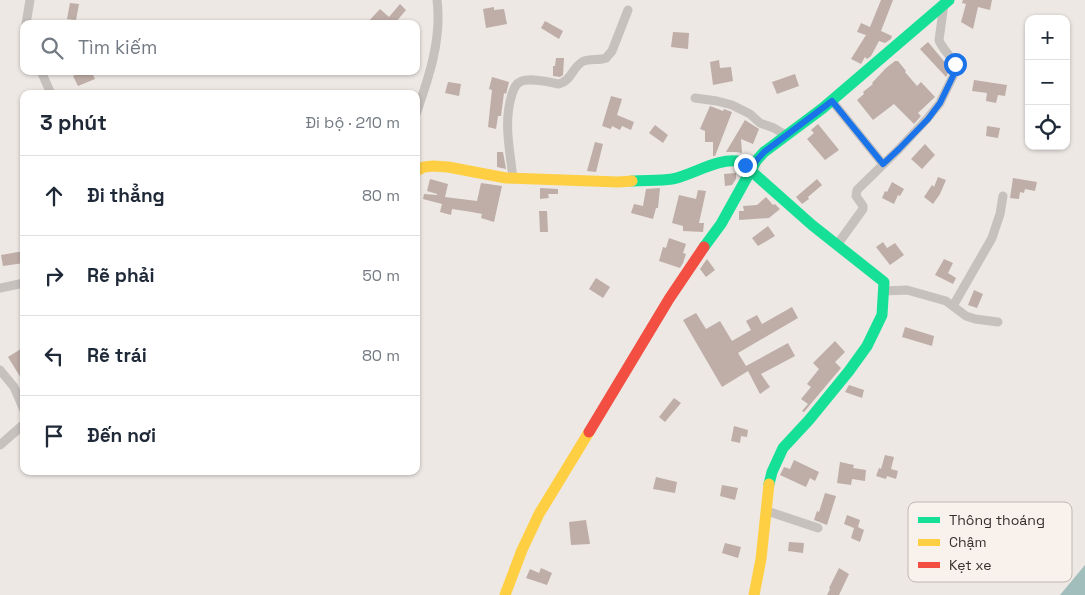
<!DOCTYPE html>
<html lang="vi">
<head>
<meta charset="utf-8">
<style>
  body { margin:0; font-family:"Space Grotesk",sans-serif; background:#f6f6f7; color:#1f2937 }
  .controls { position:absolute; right:15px; top:15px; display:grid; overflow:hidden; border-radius:10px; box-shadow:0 1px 4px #0004 }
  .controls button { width:45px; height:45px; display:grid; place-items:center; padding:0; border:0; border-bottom:1px solid #e0e1e3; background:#fff; color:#1f2937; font:25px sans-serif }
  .stop { position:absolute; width:15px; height:15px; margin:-11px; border:4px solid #1a73e8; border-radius:50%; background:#fff }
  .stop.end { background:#1a73e8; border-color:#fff; box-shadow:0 1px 5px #0008 }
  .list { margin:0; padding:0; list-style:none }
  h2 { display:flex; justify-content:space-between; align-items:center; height:65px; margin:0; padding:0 20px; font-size:21px }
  h2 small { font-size:16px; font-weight:400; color:#747a83 }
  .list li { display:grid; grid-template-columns:32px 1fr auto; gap:15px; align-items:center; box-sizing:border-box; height:80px; padding:0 20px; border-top:1px solid #e0e1e3 }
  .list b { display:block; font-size:19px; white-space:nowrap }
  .list em { font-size:16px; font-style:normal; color:#747a83 }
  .icon { flex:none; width:28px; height:28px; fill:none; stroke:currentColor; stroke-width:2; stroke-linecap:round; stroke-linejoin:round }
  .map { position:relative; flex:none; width:1085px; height:595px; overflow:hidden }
  .search { position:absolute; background:#fff; box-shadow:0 1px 4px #0004; left:20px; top:20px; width:400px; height:55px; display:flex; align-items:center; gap:12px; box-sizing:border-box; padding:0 18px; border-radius:10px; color:#747a83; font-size:19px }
  .panel { position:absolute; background:#fff; box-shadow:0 1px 4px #0004; left:20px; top:90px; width:400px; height:385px; border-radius:10px }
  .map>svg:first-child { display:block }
</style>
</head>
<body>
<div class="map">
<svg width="1085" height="595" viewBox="0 0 1085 595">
  <rect width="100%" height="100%" fill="#ede8e4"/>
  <path fill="#a1bdbc" d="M 1085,565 L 1085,595 L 1060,595 Z"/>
  <g fill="#bfada7">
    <path d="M 881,0 L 893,0 L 881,31 L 892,36 L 891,39 L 885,43 L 879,41 L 871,56 L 867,59 L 865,57 L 861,64 L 851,59 L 866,35 L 857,32 L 861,23 L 870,27 Z"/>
    <path d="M 963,0 L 992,0 L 990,10 L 978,7 L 973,29 L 961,22 L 966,4 L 962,3 Z"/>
    <path d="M 70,3 L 79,4 L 76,20 L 67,19 Z"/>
    <path d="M 400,4 L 406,10 L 395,23 L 396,24 L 366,24 L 380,9 L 389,17 Z"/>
    <path d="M 494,7 L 494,10 L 504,9 L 507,24 L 486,28 L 483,9 Z"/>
    <path d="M 545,21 L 563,31 L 559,39 L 541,28 Z"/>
    <path d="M 673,32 L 689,33 L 688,49 L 671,47 Z"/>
    <path d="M 928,42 L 948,66 L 949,71 L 946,77 L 920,49 Z"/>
    <path d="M 556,58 L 564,58 L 563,75 L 560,77 L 553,76 L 553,66 L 555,66 Z"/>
    <path d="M 719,60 L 720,68 L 731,67 L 733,81 L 713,85 L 710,62 Z"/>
    <path d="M 895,61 L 898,61 L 906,71 L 905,72 L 917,86 L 921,82 L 935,97 L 918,113 L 921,116 L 914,124 L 894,104 L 873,120 L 857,100 L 864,94 L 863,92 L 873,84 L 872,83 L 886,68 Z"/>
    <path d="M 84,71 L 91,71 L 95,79 L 78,86 L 73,76 Z"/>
    <path d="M 795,74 L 799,86 L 777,94 L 772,82 Z"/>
    <path d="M 492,77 L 509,82 L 506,94 L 504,93 L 501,116 L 498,116 L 496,129 L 488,127 L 492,90 L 489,89 Z"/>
    <path d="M 974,80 L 1007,85 L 1005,96 L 998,95 L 996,103 L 986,101 L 987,93 L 972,91 Z"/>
    <path d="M 448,82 L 461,84 L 459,96 L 445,93 Z"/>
    <path d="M 611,96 L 622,99 L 617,115 L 634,122 L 631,130 L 622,126 L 620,130 L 612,126 L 611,129 L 602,126 Z"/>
    <path d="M 710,106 L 723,111 L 724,109 L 732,112 L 715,156 L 713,156 L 713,142 L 705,142 L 705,131 L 700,129 Z"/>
    <path d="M 745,120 L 759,129 L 753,144 L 741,139 L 742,153 L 736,152 L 726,152 Z"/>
    <path d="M 818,124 L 839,150 L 825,160 L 807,139 L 814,133 L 811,130 Z"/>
    <path d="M 655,125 L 668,135 L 663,143 L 649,133 Z"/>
    <path d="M 987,126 L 1000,128 L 998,138 L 986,136 Z"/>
    <path d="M 595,142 L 603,144 L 596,172 L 587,171 Z"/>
    <path d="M 925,144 L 935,155 L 922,169 L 911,159 Z"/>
    <path d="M 497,152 L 503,152 L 506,169 L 497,167 Z"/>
    <path d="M 736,173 L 736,179 L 732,185 L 725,186 L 724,174 Z"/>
    <path d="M 938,177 L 946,180 L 940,194 L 933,204 L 924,197 L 932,185 L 934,187 Z"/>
    <path d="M 1013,178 L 1037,182 L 1035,191 L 1025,189 L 1024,193 L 1020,192 L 1019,199 L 1010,198 Z"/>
    <path d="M 430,179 L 448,184 L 445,197 L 477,201 L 481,183 L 502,186 L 494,222 L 481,218 L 482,214 L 472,212 L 452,209 L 451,215 L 440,212 L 442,204 L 423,199 L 424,194 L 437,195 L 437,194 L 427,191 Z"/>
    <path d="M 817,179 L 822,185 L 808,197 L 809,199 L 802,204 L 796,197 Z"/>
    <path d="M 892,182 L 904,189 L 900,196 L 898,195 L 894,204 L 882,198 L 885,191 L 887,192 Z"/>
    <path d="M 540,188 L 558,189 L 558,194 L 548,194 L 549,198 L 540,199 Z"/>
    <path d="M 660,188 L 658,208 L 656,208 L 653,219 L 631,213 L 634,204 L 643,206 L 646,189 Z"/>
    <path d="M 698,190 L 706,191 L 699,223 L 704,223 L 703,232 L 683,231 L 683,226 L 672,223 L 679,195 L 696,199 Z"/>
    <path d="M 766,197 L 773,205 L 775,204 L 780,209 L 769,218 L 739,220 L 739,211 L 744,211 L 743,206 L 757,205 Z"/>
    <path d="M 539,211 L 547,211 L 548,232 L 540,232 Z"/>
    <path d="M 768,226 L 775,236 L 758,246 L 752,238 Z"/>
    <path d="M 669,238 L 686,244 L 683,253 L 686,254 L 683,263 L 680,268 L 659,261 L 663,247 L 666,248 Z"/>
    <path d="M 883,242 L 887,248 L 895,243 L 904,255 L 890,265 L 876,247 Z"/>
    <path d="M 24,251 L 24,263 L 3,266 L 1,255 Z"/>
    <path d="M 707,259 L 715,270 L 706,277 L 700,269 Z"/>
    <path d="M 944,259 L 953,263 L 948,273 L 956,278 L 953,284 L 935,275 Z"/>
    <path d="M 596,278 L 610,287 L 603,298 L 589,289 Z"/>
    <path d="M 974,290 L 983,294 L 977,308 L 968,305 Z"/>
    <path d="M 792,307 L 798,318 L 738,353 L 746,366 L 788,343 L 795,356 L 761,374 L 770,387 L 760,394 L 748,371 L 722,387 L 683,320 L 696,313 L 706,329 L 720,321 L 732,341 L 751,330 L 746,321 L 757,315 L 762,324 Z"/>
    <path d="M 905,327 L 934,336 L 932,346 L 902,337 Z"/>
    <path d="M 835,341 L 845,352 L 835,362 L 841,368 L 804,412 L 802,411 L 808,404 L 801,399 L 811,387 L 807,384 L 819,369 L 813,363 Z"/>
    <path d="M 24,347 L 24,383 L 8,357 Z"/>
    <path d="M 849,385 L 864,390 L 862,398 L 845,392 Z"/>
    <path d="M 674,398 L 681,403 L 665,422 L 659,417 Z"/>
    <path d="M 734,426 L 748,430 L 747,437 L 741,436 L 740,443 L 731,441 Z"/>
    <path d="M 885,455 L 894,457 L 891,469 L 898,471 L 896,479 L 887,476 L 886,479 L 876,476 L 879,468 L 881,469 Z"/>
    <path d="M 794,460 L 819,472 L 815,481 L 810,478 L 806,487 L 780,475 L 784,467 L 790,469 Z"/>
    <path d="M 840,462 L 854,465 L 853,468 L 866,470 L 865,481 L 852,479 L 851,485 L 837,483 Z"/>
    <path d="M 656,477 L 677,482 L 675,493 L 653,489 Z"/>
    <path d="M 722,485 L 738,488 L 735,500 L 720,496 Z"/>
    <path d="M 825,493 L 836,496 L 827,525 L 814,520 L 817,511 L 819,512 Z"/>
    <path d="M 847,515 L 860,520 L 858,527 L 864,530 L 860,542 L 851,538 L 854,528 L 844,524 Z"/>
    <path d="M 586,520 L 590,544 L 571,545 L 569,522 Z"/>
    <path d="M 789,542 L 804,543 L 803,553 L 788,551 Z"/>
    <path d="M 725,543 L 741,547 L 738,558 L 722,553 Z"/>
    <path d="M 541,568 L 552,573 L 547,585 L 526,578 L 530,569 L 539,573 Z"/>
    <path d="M 839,568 L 849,574 L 839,595 L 827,595 L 830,589 L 829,588 Z"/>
  </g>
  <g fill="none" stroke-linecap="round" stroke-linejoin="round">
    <g stroke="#c6c1bd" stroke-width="9">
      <path d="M 26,24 L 30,0"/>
      <path d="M 41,71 L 51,94"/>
      <path d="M 695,98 L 717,101 L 732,105 L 750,114 L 760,123 L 774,128 L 787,136"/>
      <path d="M 832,101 L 883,164"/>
      <path d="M 416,114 C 429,77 442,39 437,0"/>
      <path d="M 513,179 C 510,149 503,123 512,94 C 514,89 515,84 520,82 C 529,77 549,82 559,84 C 572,80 572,68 582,62 C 589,58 599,61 606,58 L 612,51 L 628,10"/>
      <path d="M 837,245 L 863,209 L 863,206 L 856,196 L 857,190 L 899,149 L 927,119 L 940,103 L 955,72 C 957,59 943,52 939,40 L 944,4"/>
      <path d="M 0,288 L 24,283"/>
      <path d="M 883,291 L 907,290 L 946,301 L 966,316 L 975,319 L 998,322"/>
      <path d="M 953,306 L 992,238 L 1000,214 L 1003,196"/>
      <path d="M 0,370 L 14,387 L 24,410"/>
      <path d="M 0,445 L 24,424"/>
      <path d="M 767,511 L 818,528"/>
    </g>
    <g stroke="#16e098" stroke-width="11">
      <path d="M 632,181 C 645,180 660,181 672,179 C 693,175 720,156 741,162 L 812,225 L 884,282 L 882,315 L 867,346 L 849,371 L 809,420 L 783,448 L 772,472 L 769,484"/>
      <path d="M 704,247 L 721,224 L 756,161 L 764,152 L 823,108 L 949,0"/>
    </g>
    <g stroke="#ffcf43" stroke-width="11">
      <path d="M 416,171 L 424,167 L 433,166 L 448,167 L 506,178 L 618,182 L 632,181"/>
      <path d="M 505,595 L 522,550 L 539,514 L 589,432"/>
      <path d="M 754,595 L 761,559 L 769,484"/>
    </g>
    <path stroke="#f24e42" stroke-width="11" d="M 589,432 L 669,299 L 704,247"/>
  </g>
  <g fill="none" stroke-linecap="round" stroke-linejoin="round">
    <path stroke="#1a73e8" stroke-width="6" d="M 745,165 L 751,171 L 756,161 L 764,152 L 832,101 L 883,164 L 899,149 L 928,119 L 940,103 L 955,72 L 955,64"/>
  </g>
  <rect x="908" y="502" width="164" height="80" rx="8" fill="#f9f2ec" stroke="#bfb7b2" stroke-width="1"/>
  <rect x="918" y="517" width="22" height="6" fill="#16e098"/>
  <rect x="918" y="539" width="22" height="7" fill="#ffcf43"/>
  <rect x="918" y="562" width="22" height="6" fill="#f24e42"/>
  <g font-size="14" fill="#372e2b">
    <text x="949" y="525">Thông thoáng</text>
    <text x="949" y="547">Chậm</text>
    <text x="949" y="570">Kẹt xe</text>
  </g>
</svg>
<div class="controls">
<button>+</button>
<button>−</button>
<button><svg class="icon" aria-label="locate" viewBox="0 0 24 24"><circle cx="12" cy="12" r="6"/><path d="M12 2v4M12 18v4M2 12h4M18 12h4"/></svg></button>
</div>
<div class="stop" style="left:955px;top:64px"></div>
<div class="stop end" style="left:745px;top:165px"></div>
<div class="search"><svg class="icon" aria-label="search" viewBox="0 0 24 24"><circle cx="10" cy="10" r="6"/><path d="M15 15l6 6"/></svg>Tìm kiếm</div>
<section class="panel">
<h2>3 phút<small>Đi bộ · 210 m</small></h2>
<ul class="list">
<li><svg class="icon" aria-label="ahead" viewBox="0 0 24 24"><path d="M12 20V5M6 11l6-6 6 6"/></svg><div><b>Đi thẳng</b></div><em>80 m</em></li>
<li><svg class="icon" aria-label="right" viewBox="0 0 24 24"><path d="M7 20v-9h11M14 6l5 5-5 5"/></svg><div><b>Rẽ phải</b></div><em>50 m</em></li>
<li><svg class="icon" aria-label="left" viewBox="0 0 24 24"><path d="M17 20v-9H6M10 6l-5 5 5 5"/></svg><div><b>Rẽ trái</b></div><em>80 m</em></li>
<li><svg class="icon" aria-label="arrive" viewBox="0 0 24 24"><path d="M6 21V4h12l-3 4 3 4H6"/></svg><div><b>Đến nơi</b></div></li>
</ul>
</section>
</div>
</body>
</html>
